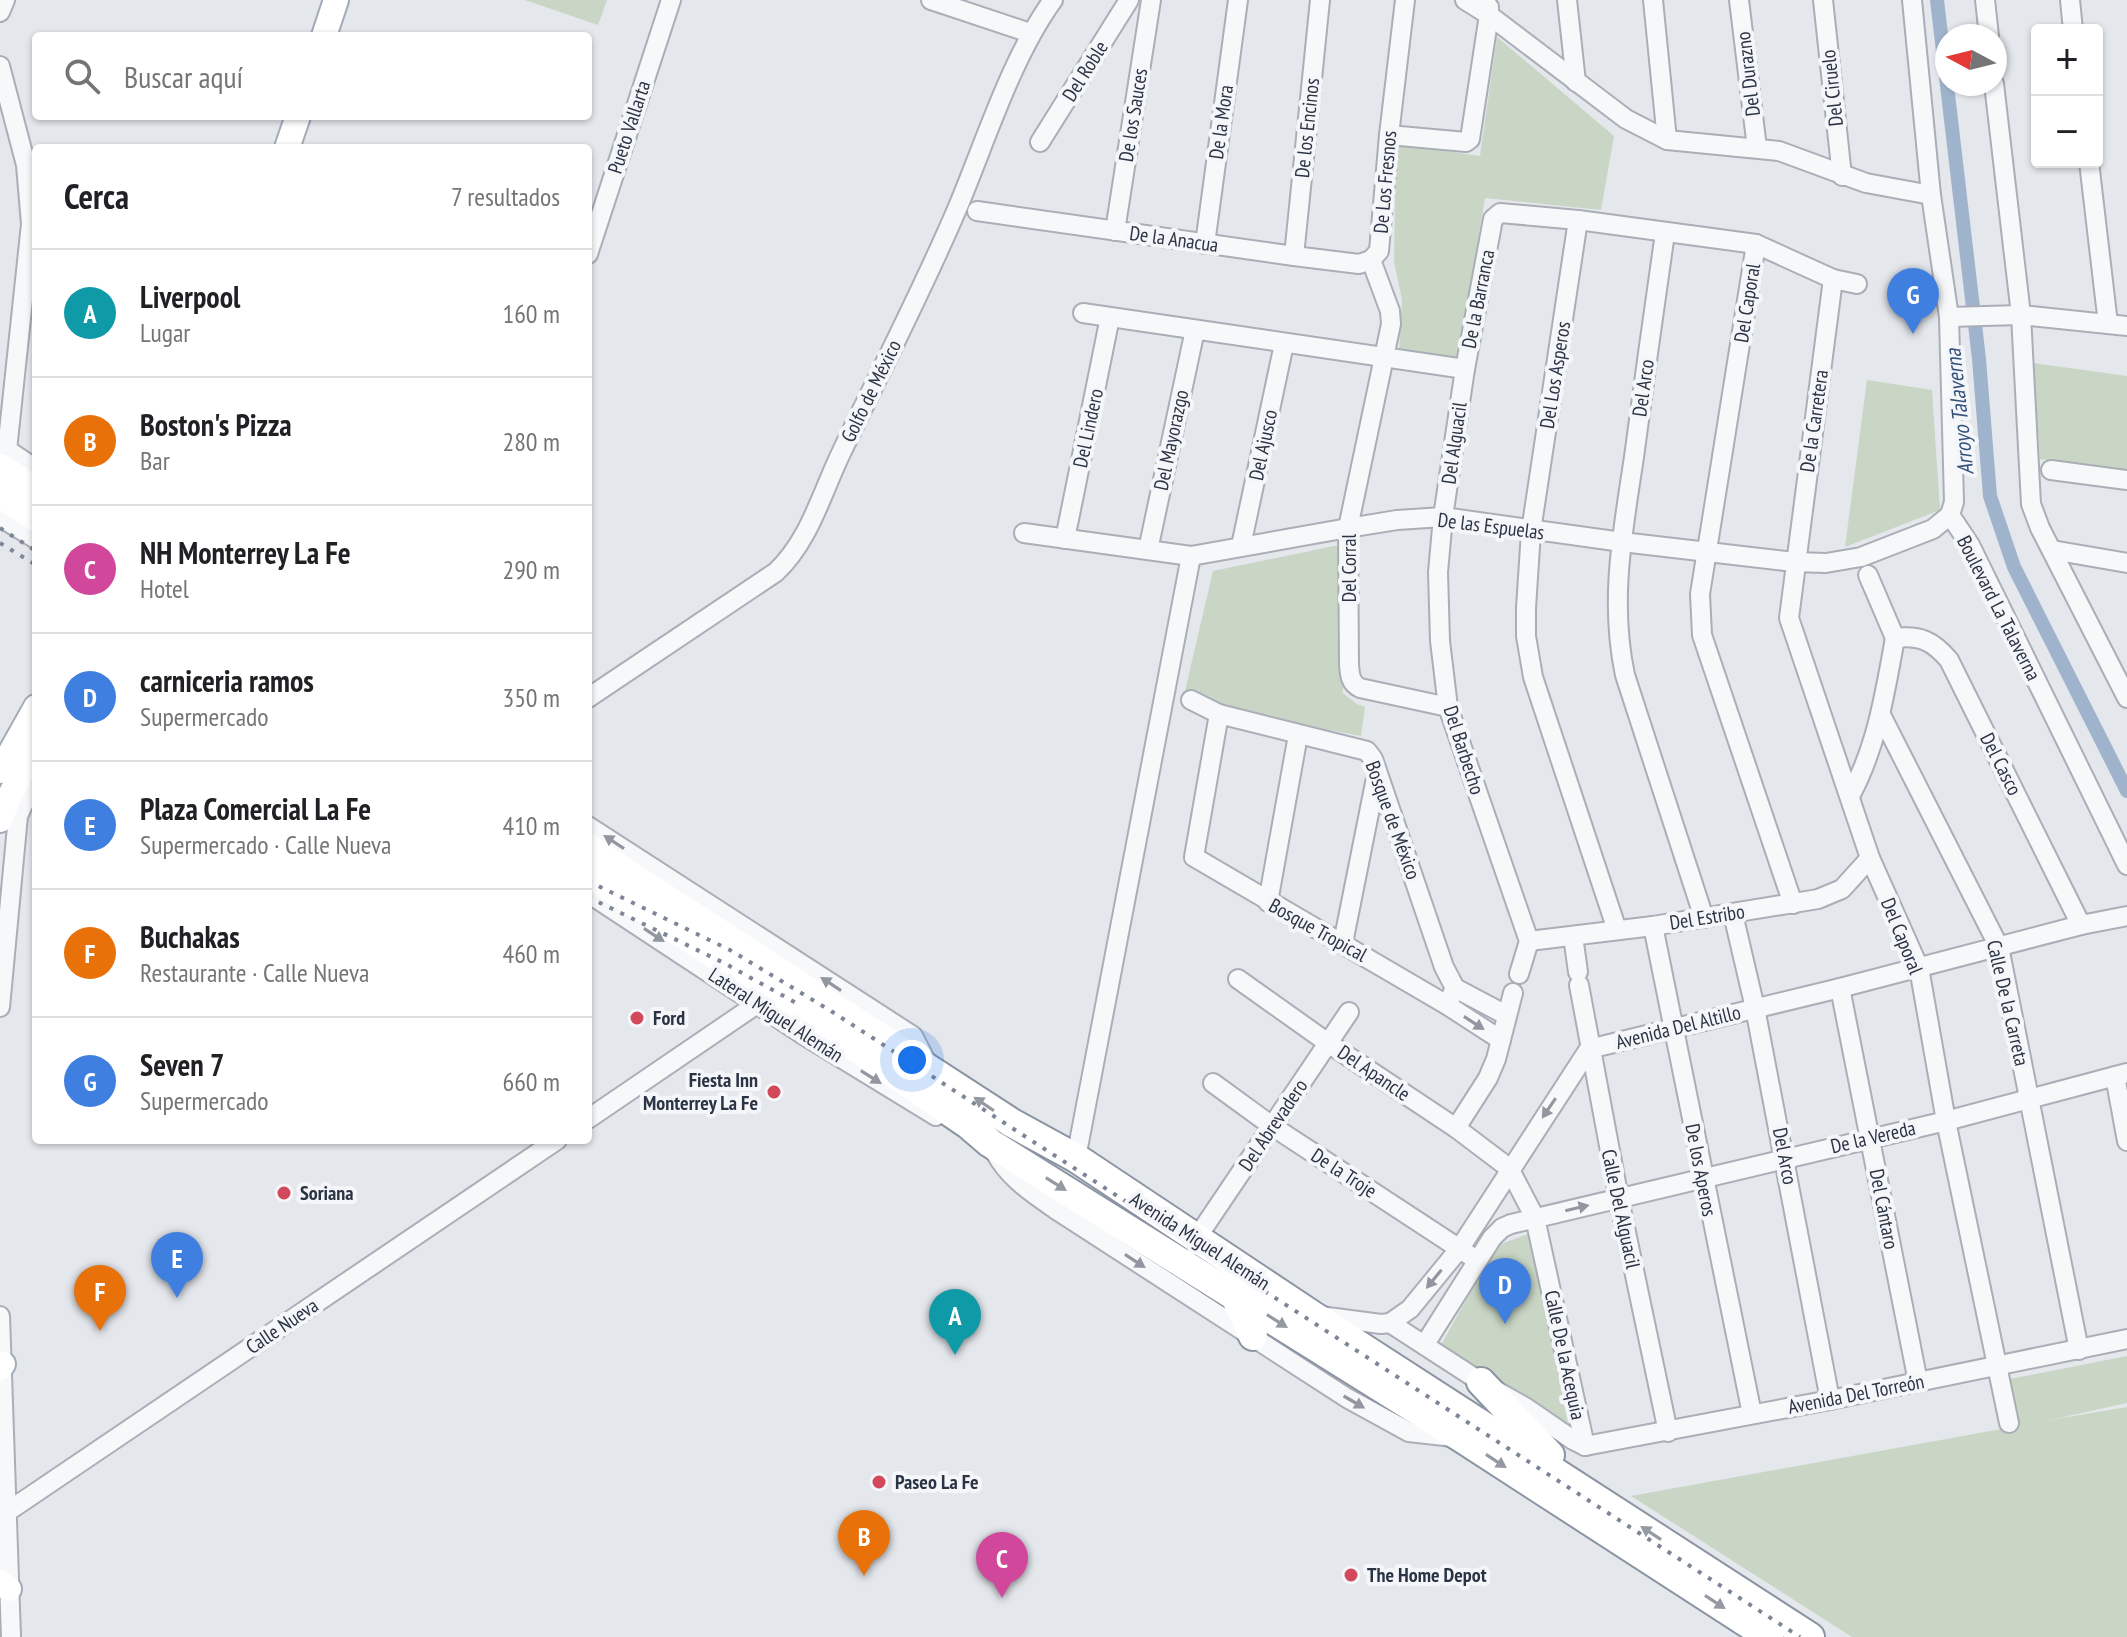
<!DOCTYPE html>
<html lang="es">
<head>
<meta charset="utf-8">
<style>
  body { margin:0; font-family:"PT Sans Narrow",sans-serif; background:#f2f2f2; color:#202124 }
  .controls { position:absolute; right:24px; top:24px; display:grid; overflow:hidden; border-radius:8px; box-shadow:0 2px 6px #0004 }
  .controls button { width:72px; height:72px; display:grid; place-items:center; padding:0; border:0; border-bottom:2px solid #e0e0e0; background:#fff; color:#202124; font:40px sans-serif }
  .compass { position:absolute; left:1935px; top:24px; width:72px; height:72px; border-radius:50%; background:#fff; box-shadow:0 2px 6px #0004; rotate:277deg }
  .you { position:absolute; left:912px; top:1060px; width:28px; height:28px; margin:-20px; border:6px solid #fff; border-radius:50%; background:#1a73e8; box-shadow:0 0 0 12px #1a73e833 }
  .badge { display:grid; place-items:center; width:52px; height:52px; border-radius:50%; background:#db2777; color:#fff; font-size:26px; font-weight:700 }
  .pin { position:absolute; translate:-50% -66px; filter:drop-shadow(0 2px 4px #0008) }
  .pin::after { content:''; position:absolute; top:42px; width:28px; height:24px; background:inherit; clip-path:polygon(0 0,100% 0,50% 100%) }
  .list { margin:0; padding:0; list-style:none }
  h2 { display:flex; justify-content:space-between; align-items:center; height:104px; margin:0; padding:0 32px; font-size:34px }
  h2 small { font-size:26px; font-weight:400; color:#757577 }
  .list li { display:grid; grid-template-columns:52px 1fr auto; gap:24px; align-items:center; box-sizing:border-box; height:128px; padding:0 32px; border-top:2px solid #e0e0e0 }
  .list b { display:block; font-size:30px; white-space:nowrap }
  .list p { margin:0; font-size:26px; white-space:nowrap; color:#757577 }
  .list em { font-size:26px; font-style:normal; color:#757577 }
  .icon { flex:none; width:44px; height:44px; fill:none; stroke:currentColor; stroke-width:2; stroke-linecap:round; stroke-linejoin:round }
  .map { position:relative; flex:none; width:2127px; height:1637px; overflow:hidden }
  .search { position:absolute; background:#fff; box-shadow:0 2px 6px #0004; left:32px; top:32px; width:560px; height:88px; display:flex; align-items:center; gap:20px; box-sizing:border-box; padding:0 28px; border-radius:8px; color:#757577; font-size:30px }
  .panel { position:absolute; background:#fff; box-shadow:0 2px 6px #0004; left:32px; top:144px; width:560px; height:1000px; border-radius:8px }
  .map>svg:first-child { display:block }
</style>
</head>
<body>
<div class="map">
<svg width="2127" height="1637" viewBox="0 0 2127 1637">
  <rect width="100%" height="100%" fill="#e4e7ec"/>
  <g fill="#c9d6c5">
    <path d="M 525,0 L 607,0 L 598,25 Z"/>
    <path d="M 1497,37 L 1614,136 L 1601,210 L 1485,198 L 1458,359 L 1399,351 L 1402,300 L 1394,262 L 1396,144 L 1480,156 Z"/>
    <path d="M 2033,363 L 2127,376 L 2127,470 L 2040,459 Z"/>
    <path d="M 1867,380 L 1932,390 L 1940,510 L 1845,547 Z"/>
    <path d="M 1339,545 L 1343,693 L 1357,704 L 1365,707 L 1361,736 L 1217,709 L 1185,691 L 1213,571 Z"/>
    <path d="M 1531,1233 L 1573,1432 L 1441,1345 L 1496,1246 Z"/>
    <path d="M 2127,1356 L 2127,1403 L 2050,1420 L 2127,1407 L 2127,1637 L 1852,1637 L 1631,1496 L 2018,1426 L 2010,1379 Z"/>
  </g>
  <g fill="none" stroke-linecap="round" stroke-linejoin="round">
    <path stroke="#9fb4cc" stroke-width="14" d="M 1937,0 L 1979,359 L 1990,496 L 2014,567 L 2127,791"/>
    <g stroke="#a9aeb7" stroke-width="22">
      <g id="minor">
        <path d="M 931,0 L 1030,33"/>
        <path d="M 1405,0 L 1389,135 L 1379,251 L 1371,260 L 1390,311 L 1391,324 L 1348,528 L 1349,665 C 1350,675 1350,683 1360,688 L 1448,707"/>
        <path d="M 1465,0 L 1489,15 L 1626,119 L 1667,140 L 1779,151 L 1866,183 L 1931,195"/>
        <path d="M 1567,0 L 1576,82"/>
        <path d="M 1653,0 L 1667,140"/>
        <path d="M 1739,0 L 1757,148"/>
        <path d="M 1823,0 L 1842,176"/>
        <path d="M 1912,0 L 1931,195 L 1949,317 L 1954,502 L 1950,515"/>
        <path d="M 1985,0 L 1989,36"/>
        <path d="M 2070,0 L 2073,30"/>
        <path d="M 0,12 L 5,0"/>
        <path d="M 0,66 L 26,165 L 31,224 L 7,450"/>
        <path d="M 1994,84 L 2021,315 L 2031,504 L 2040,528 L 2127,698"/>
        <path d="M 1389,135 L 1466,142 L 1470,139 L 1489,15 L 1489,7"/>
        <path d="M 1040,142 L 1129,0"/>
        <path d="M 2089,162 L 2108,324"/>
        <path d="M 977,211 L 1294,256 L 1359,264 L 1371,260"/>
        <path d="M 1578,220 L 1531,531 L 1526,608 L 1526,636 L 1533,677 L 1617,930"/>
        <path d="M 1115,231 L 1151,0"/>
        <path d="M 1665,233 C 1654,308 1644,382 1634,457 C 1623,531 1609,600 1625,675 L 1704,918"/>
        <path d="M 1205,244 L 1238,0"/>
        <path d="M 1756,244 L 1700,594 L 1702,635 L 1793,904"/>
        <path d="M 588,254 L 671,0"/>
        <path d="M 1294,256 L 1320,0"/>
        <path d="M 1833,279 L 1789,618 L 1870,858 L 1919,968 L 1946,1121 L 2009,1423"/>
        <path d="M 1083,313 L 1465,369"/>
        <path d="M 1949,317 L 2021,315 L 2127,326"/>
        <path d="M 0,445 L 36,469"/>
        <path d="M 2051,470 L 2127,480"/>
        <path d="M 1950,515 L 1970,545 L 2127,865"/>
        <path d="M 0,517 L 36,539"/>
        <path d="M 1024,533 L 1191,556 L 1348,528 L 1397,520 L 1443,517 L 1622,542 L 1794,562 L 1826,563 L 1861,557 L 1933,529 L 1950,515"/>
        <path d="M 1065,539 L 1110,317"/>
        <path d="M 1241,546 L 1284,344"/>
        <path d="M 1148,550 L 1195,330"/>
        <path d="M 2052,550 L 2127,563"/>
        <path d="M 1868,575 L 1895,638"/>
        <path d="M 1895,638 C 1920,635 1933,641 1949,660 L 2081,925"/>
        <path d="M 588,698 L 776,572 C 810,540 822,492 842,451 C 881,370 922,291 957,209 C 985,143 1011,58 1053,0"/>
        <path d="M 1191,700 L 1219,714 L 1367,751 L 1373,759 L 1444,967 L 1455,988"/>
        <path d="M 1219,714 L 1194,857 L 1447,1005 L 1455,988"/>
        <path d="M 1881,715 L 1999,947 L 2079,1350"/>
        <path d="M 1850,796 C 1877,746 1885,693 1895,638"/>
        <path d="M 588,826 L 913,1036 L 929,1067"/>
        <path d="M 588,893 L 802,1034 L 936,1116"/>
        <path d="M 1268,902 L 1298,735"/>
        <path d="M 1733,914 L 1755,1008 L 1830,1400"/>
        <path d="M 1653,926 L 1752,1414"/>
        <path d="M 1573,936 L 1578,972"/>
        <path d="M 1529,941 L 1653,926 L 1818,899 L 1842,889 L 1870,858"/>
        <path d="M 1343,943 L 1377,773"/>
        <path d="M 1519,974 L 1529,941 L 1448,707 L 1440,641 L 1438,572 L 1443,517 L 1465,369 L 1493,219 L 1500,213 L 1578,220 L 1756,244 L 1833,279 L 1857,284"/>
        <path d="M 1238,979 L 1328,1043 L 1456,1128 L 1509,1168 L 1535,1218 L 1585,1446"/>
        <path d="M 1579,985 L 1619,1199 L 1668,1432"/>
        <path d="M 1455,988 L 1506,1015"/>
        <path d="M 1840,988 L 1918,1382"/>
        <path d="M 1447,1005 L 1501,1040"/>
        <path d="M 0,1007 L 18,816 L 36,776"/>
        <path d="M 2115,1076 L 2127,1141"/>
        <path d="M 1213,1083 L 1272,1126 L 1469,1255"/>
        <path d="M 588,1119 L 757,1004"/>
        <path d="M 1456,1128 L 1488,1078 L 1496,1059 L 1513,993"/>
        <path d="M 995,1152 C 1009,1179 1034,1194 1058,1211 L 1347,1398 L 1409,1432 L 1453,1437"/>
        <path d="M 1076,1158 L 1191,556"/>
        <path d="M 1196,1239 L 1349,1012"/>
        <path d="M 0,1316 L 11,1637"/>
        <path d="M 1320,1316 L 1381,1324 L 1390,1323 L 1410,1309 L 1460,1248 L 1589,1049 L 1840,988 L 2081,925 L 2127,916"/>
        <path d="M 1390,1323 L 1481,1382 L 1525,1407 L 1573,1440 L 1585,1446"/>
        <path d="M 1425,1344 L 1492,1238 L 1502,1228 L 1511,1224 L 1946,1121 L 2127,1073"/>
        <path d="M 1585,1446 L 1830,1400 L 2127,1339"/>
        <path d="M 7,1512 L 557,1140"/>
      </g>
    </g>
    <g stroke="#a3abb8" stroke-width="28">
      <g id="major">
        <path d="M 324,36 L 336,0"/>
        <path d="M 287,148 L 298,116"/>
        <path d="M 0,771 L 36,707"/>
        <path d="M 0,820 L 10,795 L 36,746"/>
        <path d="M 0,1368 L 3,1364"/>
        <path d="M 0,1582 L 9,1589"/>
      </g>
    </g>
    <g stroke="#8b94a3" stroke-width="32">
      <g id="highway">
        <path d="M 0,468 L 36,491"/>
        <path d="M 0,494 L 36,517"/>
        <path d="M 588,848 L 1012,1123 L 1076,1158 L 1312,1315 L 1810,1637"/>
        <path d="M 588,873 L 811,1017 L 969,1125 L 990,1143 L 1463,1439 L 1769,1637"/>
        <path d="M 1234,1294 L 1253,1336"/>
        <path d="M 1481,1382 L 1550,1455"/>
      </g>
    </g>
    <use href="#minor" stroke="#f7f8fa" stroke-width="18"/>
    <use href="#major" stroke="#fff" stroke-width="24"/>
    <use href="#highway" stroke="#fff" stroke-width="28"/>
    <g stroke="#7d8696" stroke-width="4" stroke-dasharray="4 8" stroke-linecap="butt">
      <path d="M 0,528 L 36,551"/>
      <path d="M 0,543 L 36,565"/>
      <path d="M 588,881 L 730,950 L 831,1011 L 1800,1637"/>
      <path d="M 588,897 L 724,963 L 798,1004"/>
    </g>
  </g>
  <defs><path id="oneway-solid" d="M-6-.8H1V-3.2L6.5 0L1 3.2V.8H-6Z" transform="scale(2)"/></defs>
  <g fill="#9196a0">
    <use href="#oneway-solid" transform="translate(614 842) rotate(-147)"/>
    <use href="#oneway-solid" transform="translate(654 935) rotate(33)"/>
    <use href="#oneway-solid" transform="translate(831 984) rotate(-147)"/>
    <use href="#oneway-solid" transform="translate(1474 1023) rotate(33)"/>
    <use href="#oneway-solid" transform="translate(871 1077) rotate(32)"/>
    <use href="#oneway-solid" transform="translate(1549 1108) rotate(124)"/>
    <use href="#oneway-solid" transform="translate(1577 1208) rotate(-13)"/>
    <use href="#oneway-solid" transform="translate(1135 1261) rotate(33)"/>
    <use href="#oneway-solid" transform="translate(1434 1279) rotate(129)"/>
    <use href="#oneway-solid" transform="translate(1354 1402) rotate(30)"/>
  </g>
  <g fill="#959aa2">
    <use href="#oneway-solid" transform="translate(984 1104) rotate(-146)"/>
    <use href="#oneway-solid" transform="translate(1056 1184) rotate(32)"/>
    <use href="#oneway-solid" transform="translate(1277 1321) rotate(32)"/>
    <use href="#oneway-solid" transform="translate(1496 1461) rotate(33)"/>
    <use href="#oneway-solid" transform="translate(1651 1533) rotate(-147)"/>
    <use href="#oneway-solid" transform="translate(1715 1602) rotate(33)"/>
  </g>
  <g fill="#d1495b" stroke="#f4f6f9" stroke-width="3">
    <circle cx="637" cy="1018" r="8"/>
    <circle cx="774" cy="1092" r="8"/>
    <circle cx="284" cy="1193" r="8"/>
    <circle cx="879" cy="1482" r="8"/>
    <circle cx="1351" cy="1575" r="8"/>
  </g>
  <g text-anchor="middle" stroke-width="8" stroke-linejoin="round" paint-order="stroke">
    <g font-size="20" fill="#2b3445" stroke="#f4f6f9">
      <text transform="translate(1085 71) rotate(-58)" y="7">Del Roble</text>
      <text transform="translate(1748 74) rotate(-97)" y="7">Del Durazno</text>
      <text transform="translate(1832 88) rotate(-96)" y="7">Del Ciruelo</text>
      <text transform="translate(1133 115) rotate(-81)" y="7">De los Sauces</text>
      <text transform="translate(1221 122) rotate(-82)" y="7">De la Mora</text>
      <text transform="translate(629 127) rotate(-72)" y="7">Pueto Vallarta</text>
      <text transform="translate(1307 128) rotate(-84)" y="7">De los Encinos</text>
      <text transform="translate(1385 182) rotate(-85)" y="7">De Los Fresnos</text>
      <text transform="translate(1174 239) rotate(8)" y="7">De la Anacua</text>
      <text transform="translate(1478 299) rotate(-79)" y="7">De la Barranca</text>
      <text transform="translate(1747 303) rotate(-81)" y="7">Del Caporal</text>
      <text transform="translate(1555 375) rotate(-81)" y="7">Del Los Asperos</text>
      <text transform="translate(1643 388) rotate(-82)" y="7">Del Arco</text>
      <text transform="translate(871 391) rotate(-64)" y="7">Golfo de México</text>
      <text transform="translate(1814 421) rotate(-82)" y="7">De la Carretera</text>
      <text transform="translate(1088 428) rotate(-78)" y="7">Del Lindero</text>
      <text transform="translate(1171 440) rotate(-78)" y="7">Del Mayorazgo</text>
      <text transform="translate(1454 443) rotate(-82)" y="7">Del Alguacil</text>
      <text transform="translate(1263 445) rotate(-78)" y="7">Del Ajusco</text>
      <text transform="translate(1491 526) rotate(7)" y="7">De las Espuelas</text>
      <text transform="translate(1349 568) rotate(-90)" y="7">Del Corral</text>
      <text transform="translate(1999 608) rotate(63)" y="7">Boulevard La Talaverna</text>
      <text transform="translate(1464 750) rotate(72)" y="7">Del Barbecho</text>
      <text transform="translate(2001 764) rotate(63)" y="7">Del Casco</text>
      <text transform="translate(1393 820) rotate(70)" y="7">Bosque de México</text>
      <text transform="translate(1707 917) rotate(-9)" y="7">Del Estribo</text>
      <text transform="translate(1318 930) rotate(29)" y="7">Bosque Tropical</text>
      <text transform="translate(1902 936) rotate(68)" y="7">Del Caporal</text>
      <text transform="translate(2008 1003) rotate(77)" y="7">Calle De la Carreta</text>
      <text transform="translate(776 1015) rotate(33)" y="7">Lateral Miguel Alemán</text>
      <text transform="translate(1678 1027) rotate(-14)" y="7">Avenida Del Altillo</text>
      <text transform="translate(1374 1073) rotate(34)" y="7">Del Apancle</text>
      <text transform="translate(1273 1125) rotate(-56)" y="7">Del Abrevadero</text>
      <text transform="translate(1873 1137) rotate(-13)" y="7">De la Vereda</text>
      <text transform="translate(1785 1156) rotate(79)" y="7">Del Arco</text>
      <text transform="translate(1701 1170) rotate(79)" y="7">De los Aperos</text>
      <text transform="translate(1344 1173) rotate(33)" y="7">De la Troje</text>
      <text transform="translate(1621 1209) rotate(78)" y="7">Calle Del Alguacil</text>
      <text transform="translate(1884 1209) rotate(79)" y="7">Del Cántaro</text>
      <text transform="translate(1200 1241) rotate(33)" y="7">Avenida Miguel Alemán</text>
      <text transform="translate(282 1326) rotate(-34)" y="7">Calle Nueva</text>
      <text transform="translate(1565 1355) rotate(78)" y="7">Calle De la Acequia</text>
      <text transform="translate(1856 1394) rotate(-11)" y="7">Avenida Del Torreón</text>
    </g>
    <g font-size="20" font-weight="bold" fill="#2b3445" stroke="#f4f6f9" text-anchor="start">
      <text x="653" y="1025">Ford</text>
      <text x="758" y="1087" text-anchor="end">Fiesta Inn<tspan x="758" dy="23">Monterrey La Fe</tspan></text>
      <text x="300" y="1200">Soriana</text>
      <text x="895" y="1489">Paseo La Fe</text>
      <text x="1367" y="1582">The Home Depot</text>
    </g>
    <g font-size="22" font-style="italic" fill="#34527a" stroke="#f4f6f9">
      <text transform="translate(1959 412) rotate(-96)" y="8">Arroyo Talaverna</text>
    </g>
  </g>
</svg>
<div class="controls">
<button>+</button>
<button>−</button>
</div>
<svg class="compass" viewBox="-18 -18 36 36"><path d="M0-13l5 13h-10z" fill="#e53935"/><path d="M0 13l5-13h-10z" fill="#757577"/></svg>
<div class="you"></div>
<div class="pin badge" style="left:955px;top:1355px;background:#0f9aa8">A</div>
<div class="pin badge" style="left:864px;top:1576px;background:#e8710a">B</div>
<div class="pin badge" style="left:1002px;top:1598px;background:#d1479c">C</div>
<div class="pin badge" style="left:1505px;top:1324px;background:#3f7fe0">D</div>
<div class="pin badge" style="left:177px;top:1298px;background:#3f7fe0">E</div>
<div class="pin badge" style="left:100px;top:1331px;background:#e8710a">F</div>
<div class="pin badge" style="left:1913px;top:334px;background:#3f7fe0">G</div>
<div class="search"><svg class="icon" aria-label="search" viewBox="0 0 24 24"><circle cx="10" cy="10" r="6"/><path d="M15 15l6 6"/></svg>Buscar aquí</div>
<section class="panel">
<h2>Cerca<small>7 resultados</small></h2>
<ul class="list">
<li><span class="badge" style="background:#0f9aa8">A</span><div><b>Liverpool</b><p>Lugar</p></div><em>160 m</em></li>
<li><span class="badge" style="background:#e8710a">B</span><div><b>Boston's Pizza</b><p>Bar</p></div><em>280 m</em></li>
<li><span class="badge" style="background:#d1479c">C</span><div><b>NH Monterrey La Fe</b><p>Hotel</p></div><em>290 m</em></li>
<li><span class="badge" style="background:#3f7fe0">D</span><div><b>carniceria ramos</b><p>Supermercado</p></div><em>350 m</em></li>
<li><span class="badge" style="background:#3f7fe0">E</span><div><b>Plaza Comercial La Fe</b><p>Supermercado · Calle Nueva</p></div><em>410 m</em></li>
<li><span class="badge" style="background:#e8710a">F</span><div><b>Buchakas</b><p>Restaurante · Calle Nueva</p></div><em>460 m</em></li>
<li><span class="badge" style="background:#3f7fe0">G</span><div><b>Seven 7</b><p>Supermercado</p></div><em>660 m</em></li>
</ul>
</section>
</div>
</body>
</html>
